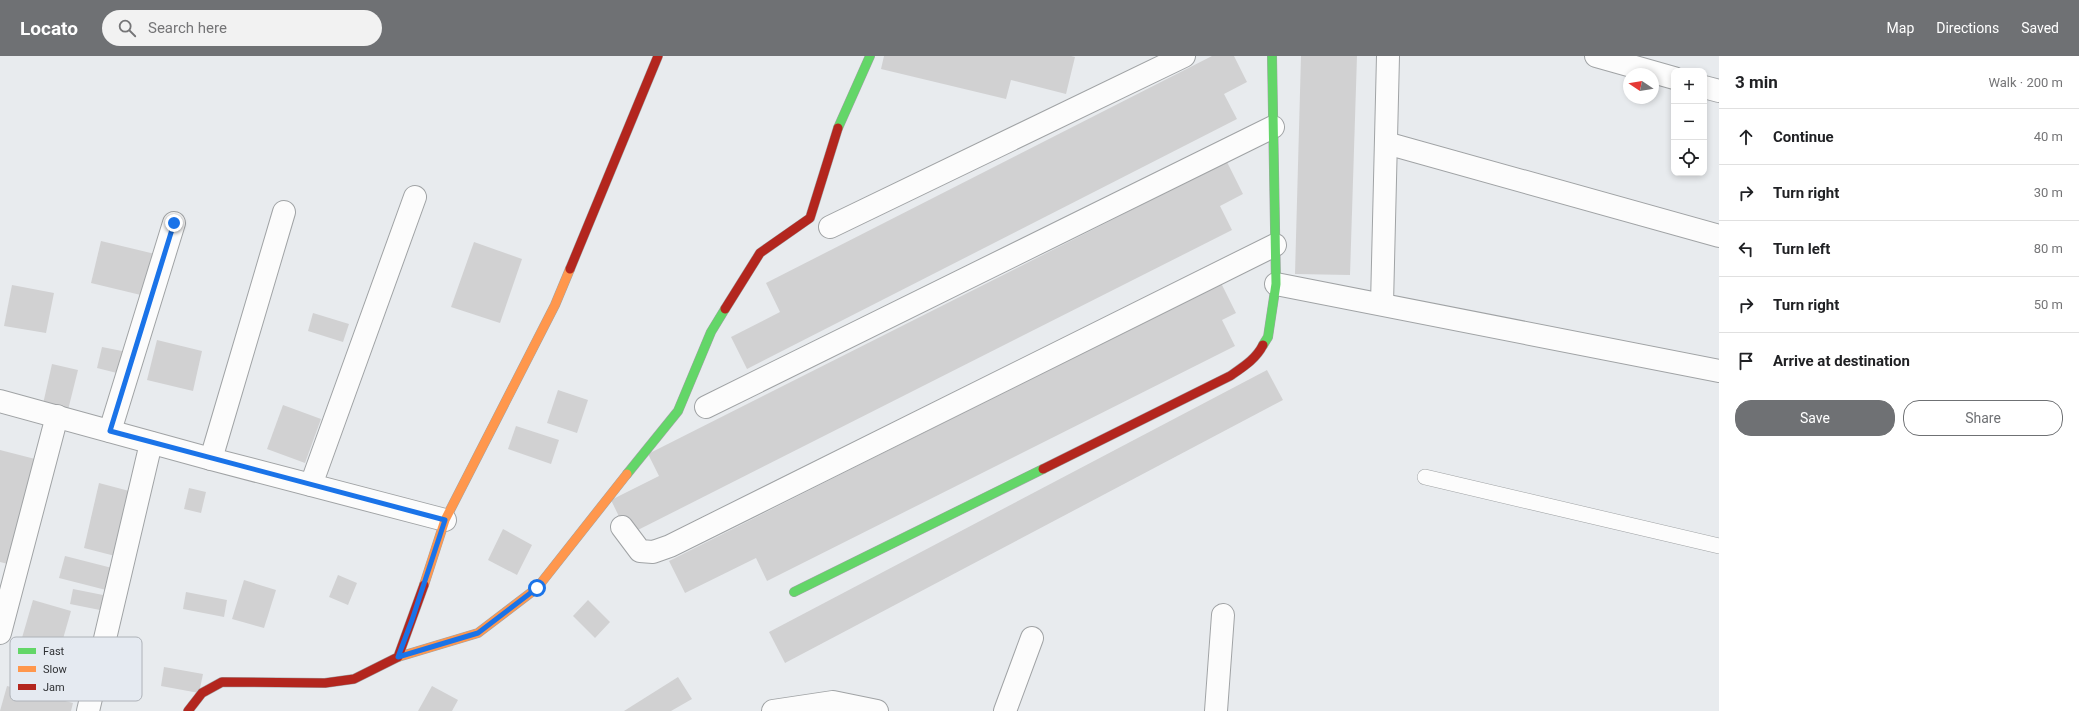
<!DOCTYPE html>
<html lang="en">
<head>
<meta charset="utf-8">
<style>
  body { margin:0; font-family:Roboto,sans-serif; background:#f2f2f2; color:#202124 }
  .controls { position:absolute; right:12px; top:12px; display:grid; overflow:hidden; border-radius:8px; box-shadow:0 2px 6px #0003 }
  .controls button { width:36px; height:36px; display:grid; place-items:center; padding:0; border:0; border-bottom:1px solid #e0e0e0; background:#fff; color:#202124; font:20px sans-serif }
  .compass { position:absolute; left:1623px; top:12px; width:36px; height:36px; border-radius:50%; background:#fff; box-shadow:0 2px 6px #0003; rotate:282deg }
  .stop { position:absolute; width:12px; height:12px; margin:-9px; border:3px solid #1a73e8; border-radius:50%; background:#fff }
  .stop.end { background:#1a73e8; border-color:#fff; box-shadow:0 1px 4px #0008 }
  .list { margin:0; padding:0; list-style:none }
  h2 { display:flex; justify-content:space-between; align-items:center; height:52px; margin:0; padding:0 16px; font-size:17px }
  h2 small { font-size:13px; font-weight:400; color:#757577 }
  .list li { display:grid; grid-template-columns:26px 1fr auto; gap:12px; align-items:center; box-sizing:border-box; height:56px; padding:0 16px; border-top:1px solid #e0e0e0 }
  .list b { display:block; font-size:15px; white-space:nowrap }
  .list em { font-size:13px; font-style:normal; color:#757577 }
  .actions { display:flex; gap:8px; padding:12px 16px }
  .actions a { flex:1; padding:9px 0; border:1px solid #6f7174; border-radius:16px; text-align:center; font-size:14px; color:#6f7174 }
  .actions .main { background:#6f7174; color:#fff }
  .icon { flex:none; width:22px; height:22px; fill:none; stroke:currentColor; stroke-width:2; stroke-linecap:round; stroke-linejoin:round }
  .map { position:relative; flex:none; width:1719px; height:655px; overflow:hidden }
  header { display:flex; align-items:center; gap:24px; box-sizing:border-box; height:56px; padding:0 20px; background:#6f7174; color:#fff }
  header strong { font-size:19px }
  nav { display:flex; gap:22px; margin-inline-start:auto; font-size:14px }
  .search { width:280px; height:36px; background:#f2f2f2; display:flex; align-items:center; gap:10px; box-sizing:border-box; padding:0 14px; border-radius:22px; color:#757577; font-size:15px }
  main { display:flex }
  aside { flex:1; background:#fff }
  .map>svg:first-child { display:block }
</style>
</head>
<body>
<header>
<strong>Locato</strong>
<div class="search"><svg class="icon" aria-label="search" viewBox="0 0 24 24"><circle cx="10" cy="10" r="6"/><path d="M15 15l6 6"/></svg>Search here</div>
<nav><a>Map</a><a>Directions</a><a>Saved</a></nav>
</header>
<main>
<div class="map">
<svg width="1719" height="655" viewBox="0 0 1719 655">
  <rect width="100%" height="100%" fill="#e8ebee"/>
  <g fill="#d1d1d2">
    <path d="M 884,0 L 1071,0 L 1075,1 L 1066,38 L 1011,24 L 1006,43 L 881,13 Z"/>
    <path d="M 1212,0 L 1234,0 L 1247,26 L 1224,38 L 1237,63 L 747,313 L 731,281 L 780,256 L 766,227 Z"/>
    <path d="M 1301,0 L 1357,0 L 1350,219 L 1295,218 Z"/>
    <path d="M 1227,106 L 1243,138 L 1220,150 L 1232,174 L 628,479 L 611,444 L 659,420 L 648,398 Z"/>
    <path d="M 101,185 L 155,198 L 145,240 L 91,227 Z"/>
    <path d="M 474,186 L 522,203 L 500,267 L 451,251 Z"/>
    <path d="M 1221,227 L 1236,257 L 1222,264 L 1235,290 L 767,525 L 756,502 L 685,537 L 669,505 Z"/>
    <path d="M 12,229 L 54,237 L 46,277 L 4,270 Z"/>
    <path d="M 313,257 L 349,268 L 343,286 L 308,275 Z"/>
    <path d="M 157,284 L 202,295 L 193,335 L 147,324 Z"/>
    <path d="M 102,291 L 127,296 L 121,318 L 97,312 Z"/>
    <path d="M 52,308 L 78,314 L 68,354 L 43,348 Z"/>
    <path d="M 1267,314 L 1283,344 L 785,607 L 769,576 Z"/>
    <path d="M 558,334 L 588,344 L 577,377 L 547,367 Z"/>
    <path d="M 283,349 L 321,363 L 305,407 L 267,393 Z"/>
    <path d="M 516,370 L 559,384 L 551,408 L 508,393 Z"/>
    <path d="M 0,394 L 39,404 L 12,509 L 0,506 Z"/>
    <path d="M 99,427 L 133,436 L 119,501 L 84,492 Z"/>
    <path d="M 189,432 L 206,436 L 201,457 L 184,453 Z"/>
    <path d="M 503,473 L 532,489 L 517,519 L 488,504 Z"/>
    <path d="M 65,500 L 116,513 L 110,535 L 59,522 Z"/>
    <path d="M 338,519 L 357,527 L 348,549 L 329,541 Z"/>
    <path d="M 244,524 L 276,534 L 264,572 L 232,563 Z"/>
    <path d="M 73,533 L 108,540 L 105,555 L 70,548 Z"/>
    <path d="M 186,536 L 227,544 L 224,561 L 183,553 Z"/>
    <path d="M 33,544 L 71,555 L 48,635 L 10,623 Z"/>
    <path d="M 588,544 L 610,566 L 595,582 L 573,560 Z"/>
    <path d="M 164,611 L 203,618 L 199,637 L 161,630 Z"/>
    <path d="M 678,621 L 692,643 L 671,655 L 624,655 Z"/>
    <path d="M 7,630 L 73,647 L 71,655 L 0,655 Z"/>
    <path d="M 432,630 L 458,644 L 452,655 L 418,655 Z"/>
  </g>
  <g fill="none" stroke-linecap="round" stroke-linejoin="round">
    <g stroke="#a0a3a5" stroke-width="16">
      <path id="lane" d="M 1425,421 L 1719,490"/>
    </g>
    <g stroke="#a0a3a5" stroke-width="24">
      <g id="street">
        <path d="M 1596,0 L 1674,22"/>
        <path d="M 1704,31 L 1719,35"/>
        <path d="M 1386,87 L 1719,180"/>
        <path d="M 830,171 L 1184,0"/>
        <path d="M 1276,228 L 1719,315"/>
        <path d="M 1382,248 L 1388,0"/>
        <path d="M 0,345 L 211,403 L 445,464"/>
        <path d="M 706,351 L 1273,71"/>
        <path d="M 110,375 L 174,167"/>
        <path d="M 211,403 L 284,156"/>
        <path d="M 311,429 L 415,141"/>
        <path d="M 622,471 L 640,495 L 653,496 L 670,490 L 1275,189"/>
        <path d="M 0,577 L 57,360"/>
        <path d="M 88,655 L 151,387"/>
        <path d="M 773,655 L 833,646 L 877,655"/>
        <path d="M 1005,655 L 1032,582"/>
        <path d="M 1216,655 L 1223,559"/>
      </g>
    </g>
    <g stroke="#a0a3a5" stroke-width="10">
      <g id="fast">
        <path d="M 838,72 L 870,0"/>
        <path d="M 1263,289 L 1268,281 L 1276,228 L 1272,0"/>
        <path d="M 627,418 L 678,355 L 711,276 L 725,253"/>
        <path d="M 794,536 L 1043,413"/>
      </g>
    </g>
    <g stroke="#a0a3a5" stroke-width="10">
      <g id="slow">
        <path d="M 424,529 L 445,464 L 555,249 L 570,213"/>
        <path d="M 398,601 L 478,577 L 537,532 L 627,418"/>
      </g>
    </g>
    <g stroke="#a0a3a5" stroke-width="10">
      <g id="jam">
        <path d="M 570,213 L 658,0"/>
        <path d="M 725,253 L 760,197 L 810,162 L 838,72"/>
        <path d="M 1043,413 L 1230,320 C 1243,311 1256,303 1263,289"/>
        <path d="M 188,655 L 202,637 L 222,626 L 325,627 L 354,623 L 398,601 L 424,529"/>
      </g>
    </g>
    <use href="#lane" stroke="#fcfcfc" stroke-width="15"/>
    <use href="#street" stroke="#fcfcfc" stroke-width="22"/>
    <use href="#fast" stroke="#63d668" stroke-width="9"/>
    <use href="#slow" stroke="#ff974d" stroke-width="9"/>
    <use href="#jam" stroke="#b3261e" stroke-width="9"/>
  </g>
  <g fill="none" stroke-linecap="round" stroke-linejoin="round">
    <path stroke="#1a73e8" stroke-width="5" d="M 174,167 L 110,375 L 445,464 L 412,564 L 398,601 L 478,577 L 537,532"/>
  </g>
  <rect x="10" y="581" width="132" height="64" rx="6" fill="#e5eaf1" stroke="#aeb2b8" stroke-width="1"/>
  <rect x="18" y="592" width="18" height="6" fill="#63d668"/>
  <rect x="18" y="610" width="18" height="6" fill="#ff974d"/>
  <rect x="18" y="628" width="18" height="6" fill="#b3261e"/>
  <g font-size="11" fill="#2e3033">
    <text x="43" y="599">Fast</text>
    <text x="43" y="617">Slow</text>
    <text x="43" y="635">Jam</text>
  </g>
</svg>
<div class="controls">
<button>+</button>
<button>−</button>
<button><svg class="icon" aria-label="locate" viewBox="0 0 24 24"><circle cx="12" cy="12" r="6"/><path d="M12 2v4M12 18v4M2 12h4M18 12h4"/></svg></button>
</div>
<svg class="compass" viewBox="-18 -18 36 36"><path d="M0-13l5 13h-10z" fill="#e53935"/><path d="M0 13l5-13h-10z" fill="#757577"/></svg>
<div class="stop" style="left:537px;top:532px"></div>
<div class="stop end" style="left:174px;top:167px"></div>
</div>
<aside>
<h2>3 min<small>Walk · 200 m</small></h2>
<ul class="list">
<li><svg class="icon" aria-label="ahead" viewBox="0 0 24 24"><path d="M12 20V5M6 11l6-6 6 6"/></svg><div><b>Continue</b></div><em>40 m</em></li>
<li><svg class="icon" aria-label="right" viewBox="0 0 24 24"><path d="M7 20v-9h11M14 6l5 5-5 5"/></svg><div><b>Turn right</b></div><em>30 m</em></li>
<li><svg class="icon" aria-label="left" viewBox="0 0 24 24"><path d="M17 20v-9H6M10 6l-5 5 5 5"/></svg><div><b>Turn left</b></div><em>80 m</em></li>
<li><svg class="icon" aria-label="right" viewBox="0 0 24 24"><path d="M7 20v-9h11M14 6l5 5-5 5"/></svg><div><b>Turn right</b></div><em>50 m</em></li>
<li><svg class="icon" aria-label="arrive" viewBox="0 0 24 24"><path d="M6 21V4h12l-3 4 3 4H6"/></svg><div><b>Arrive at destination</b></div></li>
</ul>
<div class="actions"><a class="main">Save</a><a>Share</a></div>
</aside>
</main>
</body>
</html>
